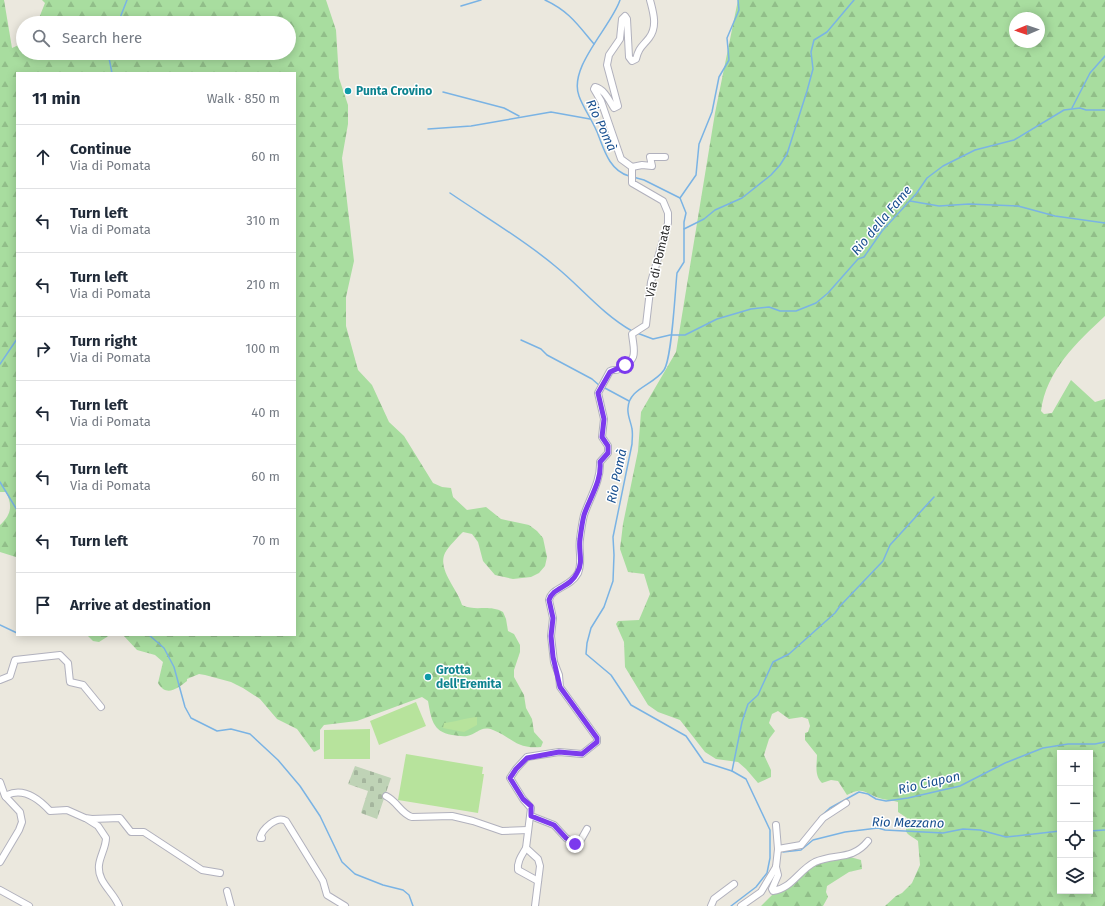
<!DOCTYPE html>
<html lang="en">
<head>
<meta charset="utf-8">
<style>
  body { margin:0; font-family:"Fira Sans",sans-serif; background:#f6f6f7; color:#1f2937 }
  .controls { position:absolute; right:12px; bottom:12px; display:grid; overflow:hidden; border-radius:0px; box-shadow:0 2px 10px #0003 }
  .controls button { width:36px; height:36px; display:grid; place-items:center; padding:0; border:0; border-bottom:1px solid #e0e1e3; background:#fff; color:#1f2937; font:20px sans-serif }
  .compass { position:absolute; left:1009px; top:12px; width:36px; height:36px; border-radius:50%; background:#fff; box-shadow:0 2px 10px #0003; rotate:268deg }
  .stop { position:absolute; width:12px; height:12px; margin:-9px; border:3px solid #7c3aed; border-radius:50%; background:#fff }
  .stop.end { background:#7c3aed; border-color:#fff; box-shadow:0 1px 4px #0008 }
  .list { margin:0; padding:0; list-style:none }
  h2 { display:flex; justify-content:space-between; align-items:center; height:52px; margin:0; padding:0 16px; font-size:17px }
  h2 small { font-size:13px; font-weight:400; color:#747a83 }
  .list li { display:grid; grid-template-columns:26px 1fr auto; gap:12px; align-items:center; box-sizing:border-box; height:64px; padding:0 16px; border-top:1px solid #e0e1e3 }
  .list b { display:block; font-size:15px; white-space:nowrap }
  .list p { margin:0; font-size:13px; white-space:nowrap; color:#747a83 }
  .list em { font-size:13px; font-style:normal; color:#747a83 }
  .icon { flex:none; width:22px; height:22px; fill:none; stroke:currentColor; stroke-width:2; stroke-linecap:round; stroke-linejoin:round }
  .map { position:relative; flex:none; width:1105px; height:906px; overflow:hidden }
  .search { position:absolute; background:#fff; box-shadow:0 2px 10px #0003; left:16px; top:16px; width:280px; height:44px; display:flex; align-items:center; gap:10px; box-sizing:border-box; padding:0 14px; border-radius:22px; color:#747a83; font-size:15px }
  .panel { position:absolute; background:#fff; box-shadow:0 2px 10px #0003; left:16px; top:72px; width:280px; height:564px; border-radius:0px }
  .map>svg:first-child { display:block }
</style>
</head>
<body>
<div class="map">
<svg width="1105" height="906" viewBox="0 0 1105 906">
  <defs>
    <pattern id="forest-firs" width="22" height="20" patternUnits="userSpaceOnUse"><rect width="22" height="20" fill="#a8dd9f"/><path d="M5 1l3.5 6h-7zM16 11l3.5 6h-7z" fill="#91be89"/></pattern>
    <pattern id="cemetery-stones" width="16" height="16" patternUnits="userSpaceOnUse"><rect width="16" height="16" fill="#bfd3b6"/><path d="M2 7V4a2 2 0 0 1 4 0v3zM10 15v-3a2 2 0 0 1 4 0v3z" fill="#a4b59d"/></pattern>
  </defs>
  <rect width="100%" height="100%" fill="#ebe8de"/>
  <g fill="url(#forest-firs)" fill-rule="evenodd">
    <path d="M 0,0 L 4,0 L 12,48 L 23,43 L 23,53 L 289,53 L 289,23 L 37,23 L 45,3 L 42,0 L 326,0 L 336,30 L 339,78 L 348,105 L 348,124 L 342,158 L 354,261 L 346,297 L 346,326 L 358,370 L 372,385 L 389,422 L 404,436 L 433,483 L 442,487 L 451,488 L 453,497 L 467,510 L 486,507 L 501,519 L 529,525 L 537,531 L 543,538 L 547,557 L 545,566 L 539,573 L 531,577 L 513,579 L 495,575 L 483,561 L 478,542 L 472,534 L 463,532 C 457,538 449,546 445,553 C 437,570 458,589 462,605 C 476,612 488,604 503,612 L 506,619 L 508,631 L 514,634 L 520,645 L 520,652 L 514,670 L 514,677 L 524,695 L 526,708 L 532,719 L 534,732 L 543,742 L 541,747 C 516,749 513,738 493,730 C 481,725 477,734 467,736 C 462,737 456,735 452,735 C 432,732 431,717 428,701 L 422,697 L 357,721 L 324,725 L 320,730 L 320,749 L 314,752 L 297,729 L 277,719 L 260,699 L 243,688 L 231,682 L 205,675 L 199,674 L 187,679 L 187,681 C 177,689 166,697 158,683 L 163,662 L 155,655 L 137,650 L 123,635 L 295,635 L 295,73 L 17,73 L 17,562 L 16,557 L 0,552 L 0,525 C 11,515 13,506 6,492 L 0,492 Z"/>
    <path d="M 738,0 L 1105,0 L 1105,316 C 1077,342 1046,371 1041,411 L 1044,414 L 1052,413 L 1071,380 L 1095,402 L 1105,399 L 1105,906 L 885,906 L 896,896 L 902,893 L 912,883 L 920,865 L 918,841 C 915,838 909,836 907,833 C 904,829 909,824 907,818 L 898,812 L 898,802 C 891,800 885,800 879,798 C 864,793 864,786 847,795 L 838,781 L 831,780 L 822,783 C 814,776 817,764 817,755 L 805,740 L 805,733 L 808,732 L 810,726 L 808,719 L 802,717 L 789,719 L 778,711 L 772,714 L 769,723 L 775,731 L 769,739 L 764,755 L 771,770 L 771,777 L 758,783 L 746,769 L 738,762 L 716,759 L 705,752 L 680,720 L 658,712 L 648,705 L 625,667 L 624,642 L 616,624 L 618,621 L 639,620 L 650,594 L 644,574 L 628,572 L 620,549 L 623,524 L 638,451 L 641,412 L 676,352 L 715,113 ZM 1015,18 L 1039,18 L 1039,42 L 1015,42 ZM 1060,753 L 1090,753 L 1090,891 L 1060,891 Z"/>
    <path d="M 87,635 L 110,635 L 99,642 L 93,641 Z"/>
    <path d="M 850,857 L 861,860 L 862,869 L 849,872 L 827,886 L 826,892 L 828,897 L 823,906 L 761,906 L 773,894 L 782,892 L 807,870 L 818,863 Z"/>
  </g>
  <path fill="url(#cemetery-stones)" d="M 355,766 L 391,778 L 377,819 L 361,813 L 368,791 L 348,784 Z"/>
  <g fill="#b7e39c">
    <path d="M 416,702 L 426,726 L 379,745 L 370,721 Z"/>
    <path d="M 477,717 L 477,725 L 464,732 L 443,728 L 444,723 C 455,722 465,718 477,717 Z"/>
    <path d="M 370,729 L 370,759 L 324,759 L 324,730 Z"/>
    <path d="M 406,754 L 483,767 L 482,774 L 484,774 L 478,813 L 398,800 Z"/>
  </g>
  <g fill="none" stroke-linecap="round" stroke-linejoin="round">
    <g stroke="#7ab3e4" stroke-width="1.5">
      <path d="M 545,0 C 569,11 578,25 594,44"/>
      <path d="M 620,0 C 611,27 568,67 579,96 C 584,110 594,122 599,137 C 605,153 611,171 629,176"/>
      <path d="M 461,6 L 481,0"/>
      <path d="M 118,23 L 127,0"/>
      <path d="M 108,53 L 112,73"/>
      <path d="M 443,92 L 504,108 L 519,116"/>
      <path d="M 1072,108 L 1090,73 L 1105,56"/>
      <path d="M 428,129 L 471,126 L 551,112 L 590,119"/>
      <path d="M 633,177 L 644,180 L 680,198 L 686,213 L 684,222 L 684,262 L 677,273 C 675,292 672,358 664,370 C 654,385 629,388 628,408 C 627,415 631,422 632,429 C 633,434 632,439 632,444 L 613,537 L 614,555 L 613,581 L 604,607 L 591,628 L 587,643 L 586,654 L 611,675 L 631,705 L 686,736 L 704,762 L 732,771 L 746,779 L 770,830 L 770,858 L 767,873 L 756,887 L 731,906"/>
      <path d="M 450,193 C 485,217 523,239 555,266 C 581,287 602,314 632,331"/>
      <path d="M 680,198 L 696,175 L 699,144 L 712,112 L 719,77 L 729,60 L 727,38 L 739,10 L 738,0"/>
      <path d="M 910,201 L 939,206 L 969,204 L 1018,206 L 1055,216 L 1105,223"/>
      <path d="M 684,229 L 704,219 L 715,210 L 742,198 L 771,175 L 780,165 L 787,154 L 807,91 L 813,69 L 811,52 L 814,40 L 827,32 L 854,0"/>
      <path d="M 637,333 L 653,339 L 670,335 L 685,335 L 717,319 L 751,309 L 769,307 L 780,311 L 796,311 L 816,303 L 828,293 L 858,259 L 864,257 L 882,231 L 916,194 L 927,178 L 943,166 L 975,150 L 1014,140 L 1064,110 L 1080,108 L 1086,110 L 1105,110"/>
      <path d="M 521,340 L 541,349 L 547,355 L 592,379 L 600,386"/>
      <path d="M 0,364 L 17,339"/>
      <path d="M 603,387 L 629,401"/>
      <path d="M 0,482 L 17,510"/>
      <path d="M 0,625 L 17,633"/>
      <path d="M 26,635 L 36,635"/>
      <path d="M 149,635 L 164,648 L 174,667 L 185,707 L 191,718 L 217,731 L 231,729 L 250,734 L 278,760 L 300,786 L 320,816 L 342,862 L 355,874 L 383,885 L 403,890 L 409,895 L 413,906"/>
      <path d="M 732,771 L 742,722 L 748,704 L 758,695 L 773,662 L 789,654 L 835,613 L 840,606 L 883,561 L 890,545 L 934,497"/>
      <path d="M 819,818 L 830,808 L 859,792 L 868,794 L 876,799 L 886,801 L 908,798 L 960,786 L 1005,763 L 1043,748 L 1068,744 L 1095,744 L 1105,742"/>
      <path d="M 1090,831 L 1105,830"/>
      <path d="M 783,852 L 801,850 L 813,840 L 845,832 L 878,828 L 885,830 L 943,833 L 963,829 L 980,830 L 1006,837 L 1060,831"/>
    </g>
    <g stroke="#b1b1bd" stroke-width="8">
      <g id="minor">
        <path d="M 632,167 L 621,159 L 601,101 L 594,89 L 595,87 C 604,89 609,100 614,108 L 618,106 L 607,65 L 609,55 L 620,39 L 622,19 L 625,16 L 627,19 L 629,57 L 632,61 L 636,59 C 639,47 642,47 649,38 C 658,26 653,12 650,0"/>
        <path d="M 632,167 L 642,165 L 652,166 L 650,157 L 665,157"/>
        <path d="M 0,680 L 10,676 L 15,660 L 60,655 L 68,663 L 70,682 L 83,685 L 101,707"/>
        <path d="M 0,782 L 5,796 L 20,812 L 22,822 L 19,830 L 0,862"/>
        <path d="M 386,796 C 397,801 401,814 412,817 L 452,816 L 473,821 L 502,831 L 528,830"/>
        <path d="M 6,797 L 7,795 C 24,787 40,800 50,811 L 67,810 L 85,818 L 92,819 L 120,818 L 131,832 L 144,832 L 202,870 L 220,873"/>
        <path d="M 531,816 L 554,825 L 566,838 L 578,845 L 587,829"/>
        <path d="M 87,819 L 98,826 L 106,838 C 106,847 100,856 99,865 C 97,882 113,891 119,906"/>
        <path d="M 262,838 L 260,838 C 262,829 277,815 286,821 L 323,881 L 327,895 L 345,906"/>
        <path d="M 526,848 C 522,855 517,861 518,870 L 538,881"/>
        <path d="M 778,849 L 801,845 L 823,818 L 846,803"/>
        <path d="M 776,867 L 778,875 L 772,889 L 773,891 C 791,889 799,870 815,862 C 835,853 852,861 868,841"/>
        <path d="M 0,890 L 29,906"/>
        <path d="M 227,891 L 231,906"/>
        <path d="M 535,906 L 540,866 L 538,859 L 526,848 L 531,808 L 523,799 L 510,778 L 516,769 L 527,757 L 559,752 L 582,754 L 597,742 L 597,738 L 560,687 L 559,675 L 554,662 L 551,636 L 553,618 L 549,600 C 552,587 570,588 578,573 C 583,561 578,551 580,539 C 581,531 582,523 584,515 C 590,497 601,481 600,462 L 608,453 L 608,446 L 602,437 L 604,419 L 598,393 L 610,371 C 613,369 616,371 619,369 C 639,359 634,352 632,334 L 646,325 L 651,282 L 668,223 L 668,213 L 663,201 L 632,183 L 632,167"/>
        <path d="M 711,906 L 714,899 L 734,884"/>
        <path d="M 741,906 L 761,892 L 776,867 L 778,849 L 776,825"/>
      </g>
    </g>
    <use href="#minor" stroke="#fff" stroke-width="6"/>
  </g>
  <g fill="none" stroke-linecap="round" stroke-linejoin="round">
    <path stroke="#7c3aed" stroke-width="5" d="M 575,844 L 566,838 L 554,825 L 531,816 L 531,806 L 523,799 L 510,778 L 516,769 L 527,758 L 559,752 L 582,754 L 597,742 L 597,738 L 560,687 L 553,657 L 551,636 L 553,618 L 549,600 C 553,587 570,588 577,573 C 584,562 578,551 580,539 C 581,531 582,523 584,515 C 590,497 602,481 600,462 L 608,453 L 608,446 L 602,437 L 604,419 L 598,393 L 610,372 L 625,365"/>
  </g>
  <g fill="#0f9aa8" stroke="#fff" stroke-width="1.5">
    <circle cx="348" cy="91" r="4"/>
    <circle cx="428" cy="677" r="4"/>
  </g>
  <g text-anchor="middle" stroke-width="3" stroke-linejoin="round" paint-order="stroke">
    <g font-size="12" font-weight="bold" fill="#0d838f" stroke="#fff" text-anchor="start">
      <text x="356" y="95">Punta Crovino</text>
      <text x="436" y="674">Grotta<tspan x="436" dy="14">dell'Eremita</tspan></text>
    </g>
    <g font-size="12" fill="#2a2a2a" stroke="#fff">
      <text transform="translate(658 261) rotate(-77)" y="4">Via di Pomata</text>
    </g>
    <g font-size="13" font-style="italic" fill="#195090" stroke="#fff">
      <text transform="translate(602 125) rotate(65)" y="5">Rio Pomà</text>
      <text transform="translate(881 220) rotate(-50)" y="5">Rio della Fame</text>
      <text transform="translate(616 476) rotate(-78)" y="5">Rio Pomà</text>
      <text transform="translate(929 782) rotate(-13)" y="5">Rio Ciapon</text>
      <text transform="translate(908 822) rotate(1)" y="5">Rio Mezzano</text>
    </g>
  </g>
</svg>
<div class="controls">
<button>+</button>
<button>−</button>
<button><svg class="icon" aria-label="locate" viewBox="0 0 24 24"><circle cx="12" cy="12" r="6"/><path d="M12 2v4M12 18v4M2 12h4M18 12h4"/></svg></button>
<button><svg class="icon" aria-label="layers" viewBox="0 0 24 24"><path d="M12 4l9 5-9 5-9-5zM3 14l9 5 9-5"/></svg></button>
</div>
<svg class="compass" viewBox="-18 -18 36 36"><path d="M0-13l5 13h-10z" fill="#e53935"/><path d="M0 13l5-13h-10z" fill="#747a83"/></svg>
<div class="stop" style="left:625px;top:365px"></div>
<div class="stop end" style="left:575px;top:844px"></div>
<div class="search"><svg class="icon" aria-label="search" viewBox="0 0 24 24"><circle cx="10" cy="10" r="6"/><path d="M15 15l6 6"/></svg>Search here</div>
<section class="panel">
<h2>11 min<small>Walk · 850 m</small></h2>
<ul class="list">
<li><svg class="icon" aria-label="ahead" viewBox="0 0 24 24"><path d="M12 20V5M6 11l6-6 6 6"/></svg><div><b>Continue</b><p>Via di Pomata</p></div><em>60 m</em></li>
<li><svg class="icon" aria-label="left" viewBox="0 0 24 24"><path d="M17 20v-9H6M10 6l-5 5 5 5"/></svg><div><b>Turn left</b><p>Via di Pomata</p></div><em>310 m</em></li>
<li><svg class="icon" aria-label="left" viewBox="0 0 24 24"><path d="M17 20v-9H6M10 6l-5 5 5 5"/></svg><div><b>Turn left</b><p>Via di Pomata</p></div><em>210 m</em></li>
<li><svg class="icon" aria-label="right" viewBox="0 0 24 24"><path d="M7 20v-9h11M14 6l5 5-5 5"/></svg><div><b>Turn right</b><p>Via di Pomata</p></div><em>100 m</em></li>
<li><svg class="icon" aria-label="left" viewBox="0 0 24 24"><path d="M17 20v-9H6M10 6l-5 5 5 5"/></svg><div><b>Turn left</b><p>Via di Pomata</p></div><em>40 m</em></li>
<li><svg class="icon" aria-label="left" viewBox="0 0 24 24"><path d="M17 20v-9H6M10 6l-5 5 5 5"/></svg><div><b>Turn left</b><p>Via di Pomata</p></div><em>60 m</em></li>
<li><svg class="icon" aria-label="left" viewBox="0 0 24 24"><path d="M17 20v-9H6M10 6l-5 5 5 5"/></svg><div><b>Turn left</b></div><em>70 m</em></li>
<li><svg class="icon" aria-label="arrive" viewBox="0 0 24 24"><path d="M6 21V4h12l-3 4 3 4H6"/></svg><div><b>Arrive at destination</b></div></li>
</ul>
</section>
</div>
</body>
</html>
